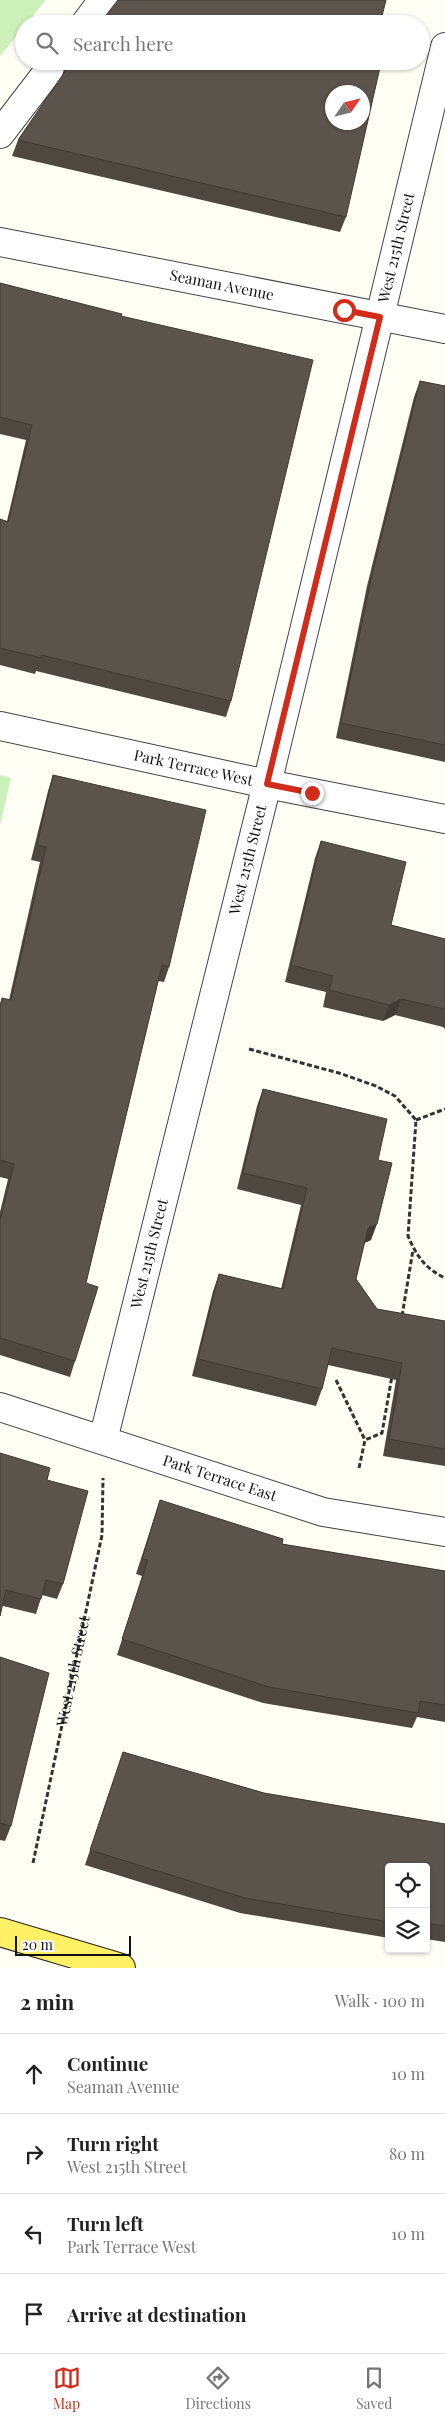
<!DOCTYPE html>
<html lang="en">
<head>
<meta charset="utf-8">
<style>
  body { margin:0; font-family:"Playfair Display",serif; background:#f2f2f2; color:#222 }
  .controls { position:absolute; right:15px; bottom:15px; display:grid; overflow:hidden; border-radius:5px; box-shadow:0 1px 4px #0004 }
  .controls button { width:45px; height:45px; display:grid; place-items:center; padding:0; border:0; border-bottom:1px solid #e0e0e0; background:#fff; color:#222; font:25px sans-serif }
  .compass { position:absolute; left:325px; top:85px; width:45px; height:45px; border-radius:50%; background:#fff; box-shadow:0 1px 4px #0004; rotate:55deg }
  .scale { position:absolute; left:15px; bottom:12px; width:116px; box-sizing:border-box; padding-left:5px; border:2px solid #111; border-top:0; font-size:14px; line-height:18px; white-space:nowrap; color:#111; -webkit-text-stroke:4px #fff; paint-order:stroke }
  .stop { position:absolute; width:15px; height:15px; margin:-11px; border:4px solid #d12b19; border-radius:50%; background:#fff }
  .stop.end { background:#d12b19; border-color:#fff; box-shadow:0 1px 5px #0008 }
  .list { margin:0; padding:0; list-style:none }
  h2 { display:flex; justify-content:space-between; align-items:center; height:65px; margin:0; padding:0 20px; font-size:21px }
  h2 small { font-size:16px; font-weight:400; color:#767676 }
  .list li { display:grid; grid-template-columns:32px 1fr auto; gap:15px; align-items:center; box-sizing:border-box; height:80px; padding:0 20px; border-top:1px solid #e0e0e0 }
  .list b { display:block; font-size:19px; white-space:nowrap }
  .list p { margin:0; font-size:16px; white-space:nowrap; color:#767676 }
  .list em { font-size:16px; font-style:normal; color:#767676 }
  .icon { flex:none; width:28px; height:28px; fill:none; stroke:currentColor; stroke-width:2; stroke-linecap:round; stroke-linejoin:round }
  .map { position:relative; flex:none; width:445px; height:1968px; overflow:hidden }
  .search { position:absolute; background:#fff; box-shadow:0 1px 4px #0004; left:15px; right:15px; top:15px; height:55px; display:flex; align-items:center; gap:12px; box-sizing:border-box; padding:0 18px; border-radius:28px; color:#767676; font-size:19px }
  .sheet { height:385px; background:#fff }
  nav { display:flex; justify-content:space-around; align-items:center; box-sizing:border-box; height:70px; border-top:1px solid #e0e0e0; background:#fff; font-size:14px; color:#767676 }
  nav a { display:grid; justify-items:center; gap:2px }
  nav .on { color:#d12b19 }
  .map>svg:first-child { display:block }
</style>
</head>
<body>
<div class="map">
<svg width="445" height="1968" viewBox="0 0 445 1968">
  <rect width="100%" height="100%" fill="#fffef5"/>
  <g fill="#cdefb9">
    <path d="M 0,0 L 46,0 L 26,24 L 24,24 L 24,27 L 0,56 Z"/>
    <path d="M 0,775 L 11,778 L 0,825 Z"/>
  </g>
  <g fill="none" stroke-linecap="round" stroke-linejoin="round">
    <g stroke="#444" stroke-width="30">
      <g id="minor">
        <path d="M 85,24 L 103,0"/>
        <path d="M 0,134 L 56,61"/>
        <path id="s2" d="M 0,242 L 445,329"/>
        <path id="s3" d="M 0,726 L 267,784 L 445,819"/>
        <path id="s4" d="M 0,1407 L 323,1512 L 445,1532"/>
        <path id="s5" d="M 103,1440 L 267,784 L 445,47"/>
      </g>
    </g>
    <g stroke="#222" stroke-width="30">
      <path id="major" d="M 0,1932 L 121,1968"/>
    </g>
    <g stroke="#333" stroke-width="3" stroke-dasharray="5 2.5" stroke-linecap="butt">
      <path d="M 249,1049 L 339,1073 L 376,1086 L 395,1096 L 416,1120 L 408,1236 C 417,1257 425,1268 445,1278"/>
      <path d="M 416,1120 L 445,1109"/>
      <path d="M 402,1316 L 413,1250"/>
      <path d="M 336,1380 L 365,1440"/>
      <path d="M 359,1468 L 365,1440 L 382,1433 L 392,1376"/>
      <path id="s1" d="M 33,1863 L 102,1535 L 103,1478"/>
    </g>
    <use href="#minor" stroke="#fff" stroke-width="28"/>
    <use href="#major" stroke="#fff065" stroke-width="28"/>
  </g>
  <g fill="#4e4841">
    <path d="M 64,69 L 346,217 L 340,232 L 12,156 L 18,140 L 62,76 Z"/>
    <path d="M 0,283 L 121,316 L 231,701 L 226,717 L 36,671 L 35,674 L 0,665 L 0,519 L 7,521 L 26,440 L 0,434 Z"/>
    <path d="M 420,381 L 445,386 L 445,762 L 336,738 L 367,586 L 414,397 Z"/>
    <path d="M 53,775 L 169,967 L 164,982 L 158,981 L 86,1283 L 75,1361 L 70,1377 L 0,1355 L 0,1212 L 8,1179 L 0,1177 L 0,1004 L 2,998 L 9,1000 L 40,862 L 31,860 L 48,791 Z"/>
    <path d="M 321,841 L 391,925 L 445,939 L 445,1029 L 443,1027 L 395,1015 L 383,1021 L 323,1007 L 326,992 L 285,982 L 315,858 Z"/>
    <path d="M 263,1089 L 378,1160 L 371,1240 L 364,1243 L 356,1279 L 377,1309 L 445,1321 L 445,1466 L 383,1456 L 396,1380 L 328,1365 L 322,1389 L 316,1406 L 192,1376 L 213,1291 L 219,1274 L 281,1289 L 301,1205 L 237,1189 L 257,1106 Z"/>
    <path d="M 0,1453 L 47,1480 L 63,1584 L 57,1599 L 42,1595 L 36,1614 L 3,1606 Z"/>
    <path d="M 160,1500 L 282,1544 L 445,1571 L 445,1722 L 417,1717 L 412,1728 L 263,1703 L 117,1655 L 142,1576 L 136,1574 Z"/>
    <path d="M 0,1657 L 11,1826 L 5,1841 L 0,1840 Z"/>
    <path d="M 123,1752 L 264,1793 L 445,1824 L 445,1942 L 426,1939 L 426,1867 L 389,1867 L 389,1938 L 240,1913 L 85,1865 Z"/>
  </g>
  <g fill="#403b35">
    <path d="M 401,999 L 395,1015 L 383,1021 L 389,1005 Z"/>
    <path d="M 377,1224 L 371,1240 L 362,1244 L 368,1228 Z"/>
  </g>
  <g fill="#5b544c" stroke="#403b35" fill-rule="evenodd">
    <path d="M 118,0 L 386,0 L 380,24 L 99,24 Z"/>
    <path d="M 70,61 L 372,61 L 381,63 L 346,217 L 18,140 L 66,70 L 64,69 ZM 332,92 L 362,92 L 362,122 L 332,122 Z"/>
    <path d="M 0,283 L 122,314 L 121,316 L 313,360 L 231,701 L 41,655 L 41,658 L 0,648 L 0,519 L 8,522 L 32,425 L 0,417 Z"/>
    <path d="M 420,381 L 445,386 L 445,745 L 341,723 L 373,570 Z"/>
    <path d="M 53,775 L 206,810 L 169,967 L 162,965 L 86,1283 L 98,1287 L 75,1361 L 0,1338 L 0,1220 L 14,1164 L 0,1160 L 0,1007 L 2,998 L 11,1000 L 46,847 L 37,845 Z"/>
    <path d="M 321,841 L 406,862 L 391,925 L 445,939 L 445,1009 L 401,999 L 389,1005 L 329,990 L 333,976 L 291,965 Z"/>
    <path d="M 263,1089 L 387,1119 L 378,1160 L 392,1163 L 377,1224 L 368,1228 L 356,1279 L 377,1309 L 445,1321 L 445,1449 L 389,1439 L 402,1363 L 332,1348 L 322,1389 L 198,1359 L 219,1274 L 283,1289 L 307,1188 L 243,1173 Z"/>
    <path d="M 0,1453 L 50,1468 L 47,1480 L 88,1491 L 63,1584 L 46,1580 L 41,1599 L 6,1590 L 0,1616 Z"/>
    <path d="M 160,1500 L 283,1539 L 282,1544 L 445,1571 L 445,1705 L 420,1701 L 418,1713 L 269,1687 L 122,1639 L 148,1560 L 142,1559 Z"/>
    <path d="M 0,1657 L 49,1673 L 11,1826 L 0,1823 Z"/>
    <path d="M 123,1752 L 264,1793 L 445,1824 L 445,1926 L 426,1923 L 426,1867 L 389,1867 L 389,1922 L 245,1898 L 90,1850 Z"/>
  </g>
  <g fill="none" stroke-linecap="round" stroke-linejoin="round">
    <path stroke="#d12b19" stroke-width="6" d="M 312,793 L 267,784 L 380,317 L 344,310"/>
  </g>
  <g text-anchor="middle" stroke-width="5" stroke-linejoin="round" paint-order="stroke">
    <g font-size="15" fill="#111" stroke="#fff">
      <text dy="5" stroke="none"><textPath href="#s5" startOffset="1228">West 215th Street</textPath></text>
      <text dy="5" stroke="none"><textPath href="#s2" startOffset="226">Seaman Avenue</textPath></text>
      <text dy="5" stroke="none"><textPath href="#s3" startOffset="198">Park Terrace West</textPath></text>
      <text dy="5" stroke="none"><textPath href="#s5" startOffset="598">West 215th Street</textPath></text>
      <text dy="5" stroke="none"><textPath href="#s5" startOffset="192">West 215th Street</textPath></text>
      <text dy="5" stroke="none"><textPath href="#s4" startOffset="231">Park Terrace East</textPath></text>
      <text dy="5" stroke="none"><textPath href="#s1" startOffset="196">West 215th Street</textPath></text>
    </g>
  </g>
</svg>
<div class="controls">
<button><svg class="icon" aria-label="locate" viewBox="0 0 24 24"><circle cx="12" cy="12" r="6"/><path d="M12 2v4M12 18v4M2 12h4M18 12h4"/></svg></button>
<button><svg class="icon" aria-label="layers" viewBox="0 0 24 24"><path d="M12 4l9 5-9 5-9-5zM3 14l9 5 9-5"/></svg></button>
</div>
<svg class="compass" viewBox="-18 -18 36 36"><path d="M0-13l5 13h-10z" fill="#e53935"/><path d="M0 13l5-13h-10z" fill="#767676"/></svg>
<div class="scale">20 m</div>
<div class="stop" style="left:344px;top:310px"></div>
<div class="stop end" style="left:312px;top:793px"></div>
<div class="search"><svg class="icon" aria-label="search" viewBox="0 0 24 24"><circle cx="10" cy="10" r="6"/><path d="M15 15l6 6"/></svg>Search here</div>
</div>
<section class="sheet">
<h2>2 min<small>Walk · 100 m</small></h2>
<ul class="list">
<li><svg class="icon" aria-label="ahead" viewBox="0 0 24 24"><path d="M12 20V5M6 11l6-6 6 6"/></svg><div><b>Continue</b><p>Seaman Avenue</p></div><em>10 m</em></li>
<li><svg class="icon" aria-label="right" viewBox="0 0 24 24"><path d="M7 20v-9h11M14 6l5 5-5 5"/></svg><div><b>Turn right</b><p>West 215th Street</p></div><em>80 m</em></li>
<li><svg class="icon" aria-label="left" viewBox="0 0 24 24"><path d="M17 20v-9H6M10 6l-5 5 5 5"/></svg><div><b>Turn left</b><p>Park Terrace West</p></div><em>10 m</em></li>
<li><svg class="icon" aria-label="arrive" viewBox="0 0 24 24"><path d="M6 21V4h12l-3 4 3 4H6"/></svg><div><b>Arrive at destination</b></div></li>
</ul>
</section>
<nav>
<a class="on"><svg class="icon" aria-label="map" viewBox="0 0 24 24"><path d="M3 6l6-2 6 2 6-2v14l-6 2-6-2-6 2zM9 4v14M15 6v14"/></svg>Map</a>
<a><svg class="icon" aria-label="directions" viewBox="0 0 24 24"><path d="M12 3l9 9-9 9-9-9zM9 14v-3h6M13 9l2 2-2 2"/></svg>Directions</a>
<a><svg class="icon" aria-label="saved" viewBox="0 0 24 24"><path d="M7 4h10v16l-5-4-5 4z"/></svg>Saved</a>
</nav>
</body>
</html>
